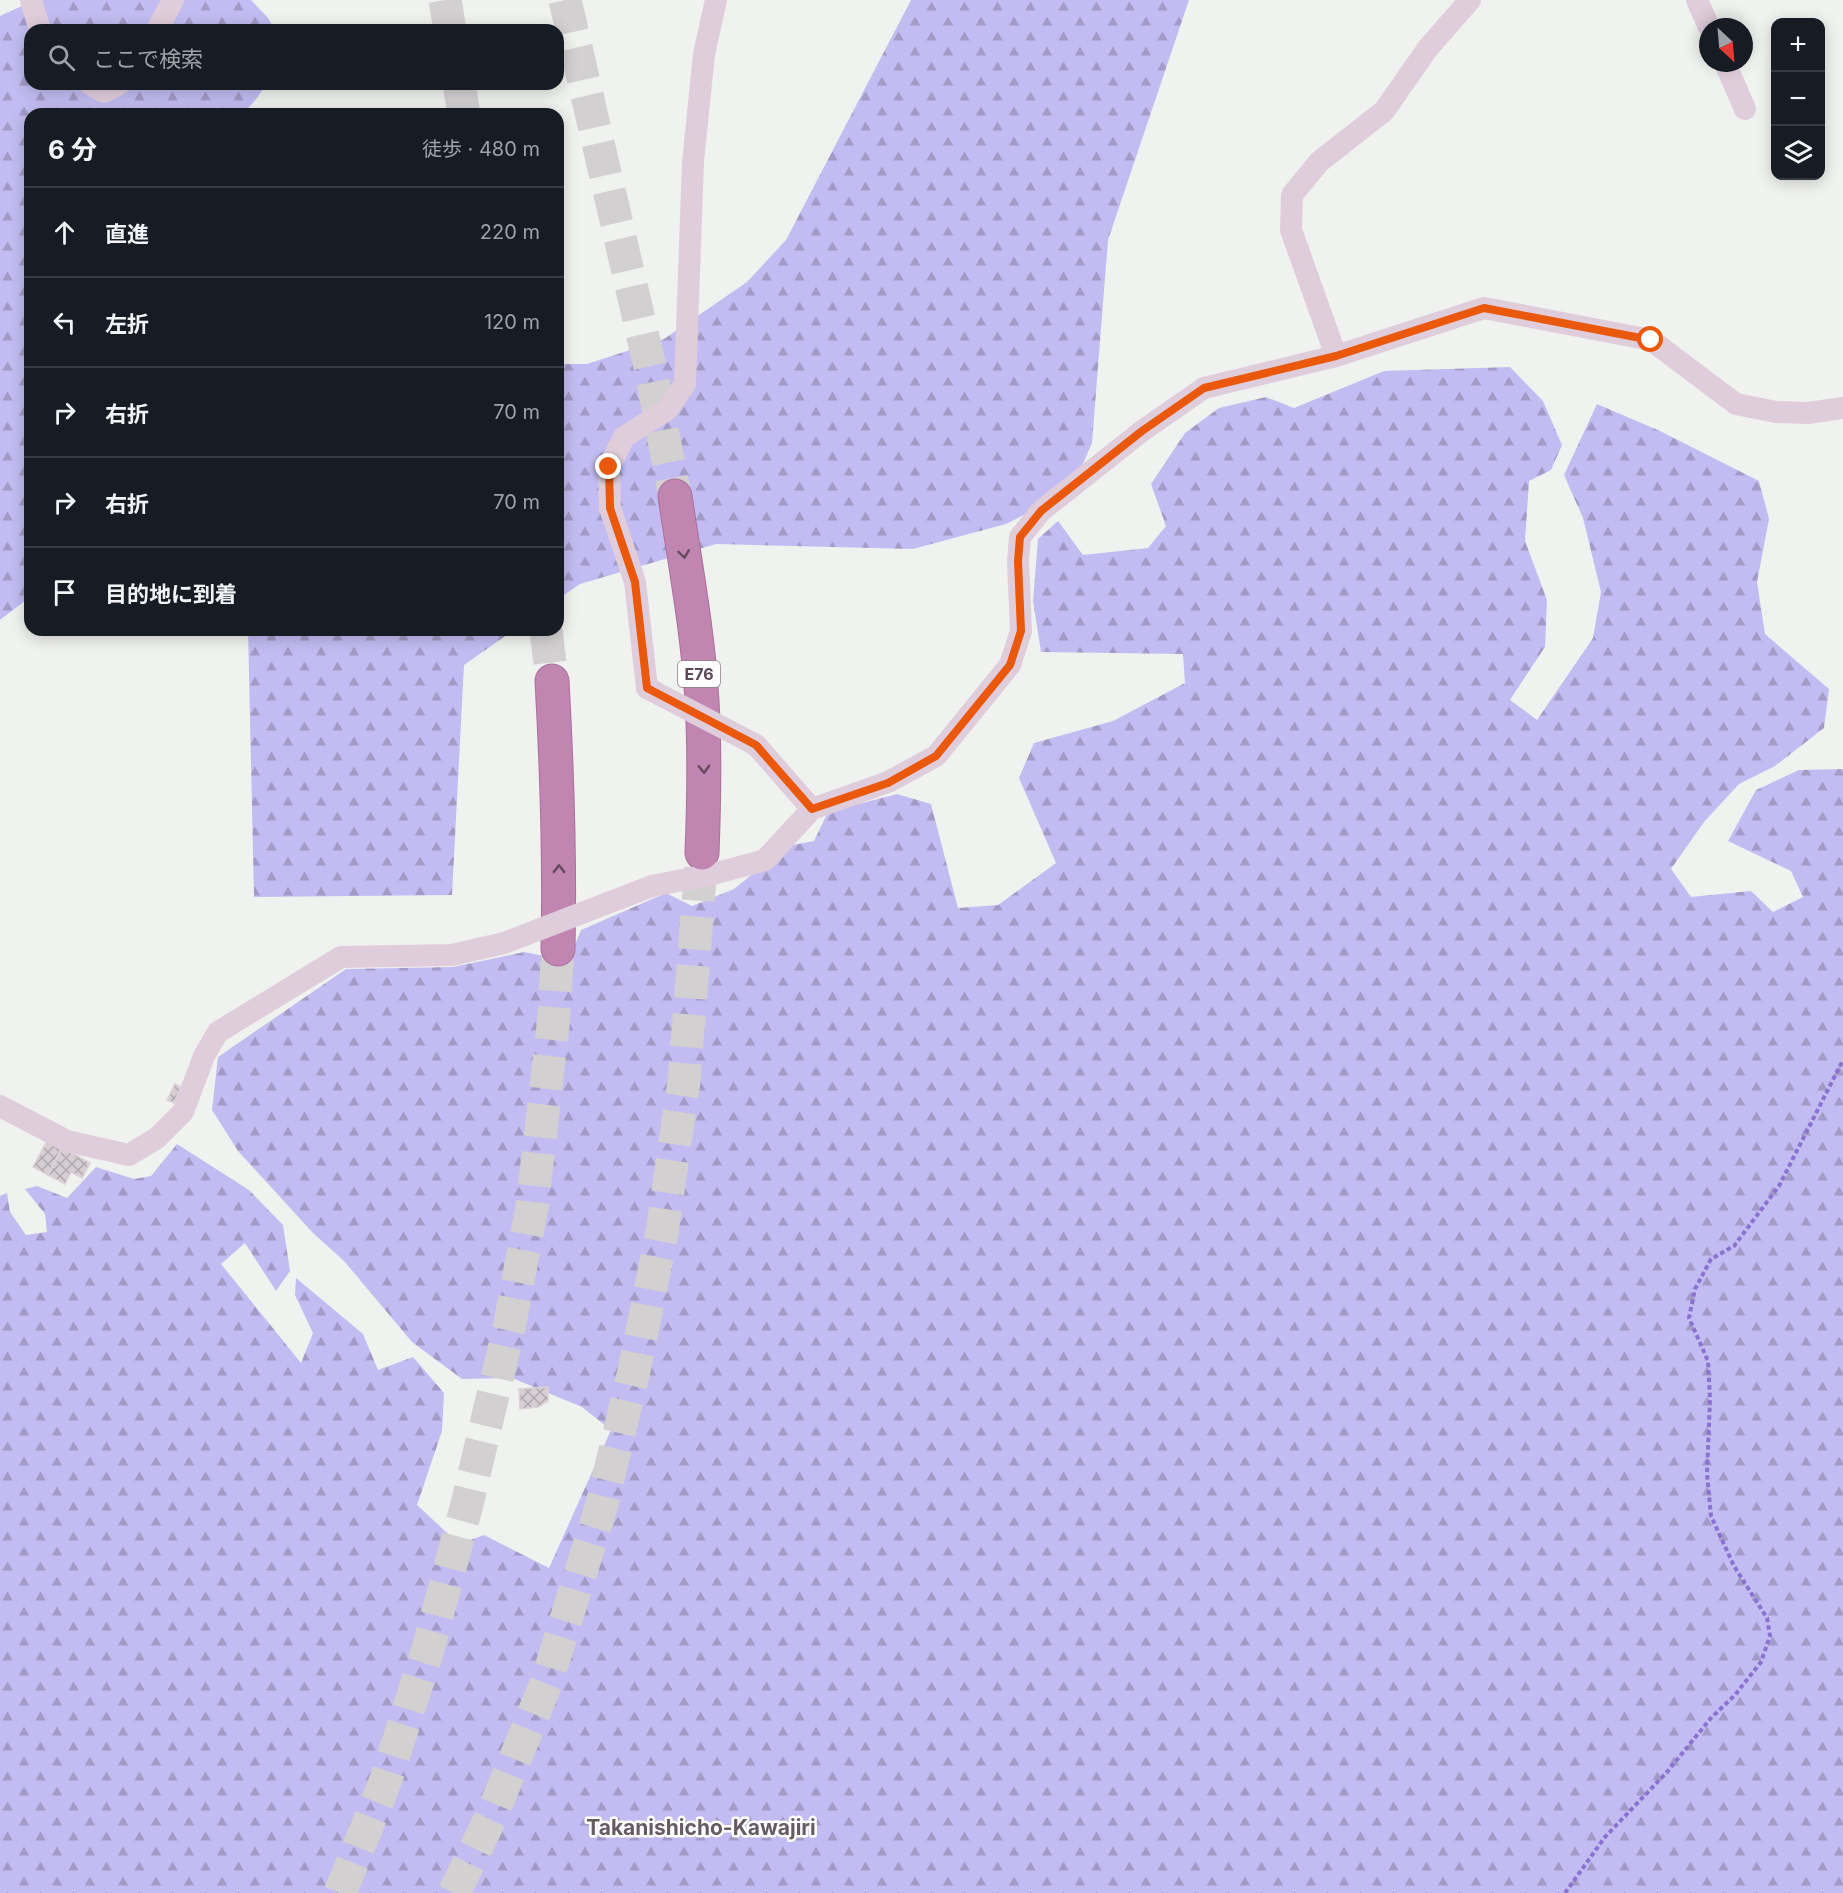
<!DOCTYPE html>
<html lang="ja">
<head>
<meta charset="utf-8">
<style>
  body { margin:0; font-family:Inter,"Noto Sans JP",sans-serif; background:#20242c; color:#f1f3f6 }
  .controls { position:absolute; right:18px; top:18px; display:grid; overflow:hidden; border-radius:12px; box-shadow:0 3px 15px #0003 }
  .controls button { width:54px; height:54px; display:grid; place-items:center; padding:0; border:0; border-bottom:2px solid #363941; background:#171b24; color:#f1f3f6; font:30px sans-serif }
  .compass { position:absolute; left:1699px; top:18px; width:54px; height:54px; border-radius:50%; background:#171b24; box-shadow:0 3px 15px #0003; rotate:154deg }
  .stop { position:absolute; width:18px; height:18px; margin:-14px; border:4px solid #ea580c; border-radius:50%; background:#fff }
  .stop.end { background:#ea580c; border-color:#fff; box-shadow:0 2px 6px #0008 }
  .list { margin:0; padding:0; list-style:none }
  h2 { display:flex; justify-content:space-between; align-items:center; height:78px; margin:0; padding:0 24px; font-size:26px }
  h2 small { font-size:20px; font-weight:400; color:#9ea1a6 }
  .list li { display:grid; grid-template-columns:39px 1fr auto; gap:18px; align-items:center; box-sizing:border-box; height:90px; padding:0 24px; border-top:2px solid #363941 }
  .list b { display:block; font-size:22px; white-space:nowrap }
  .list em { font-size:20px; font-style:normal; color:#9ea1a6 }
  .icon { flex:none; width:33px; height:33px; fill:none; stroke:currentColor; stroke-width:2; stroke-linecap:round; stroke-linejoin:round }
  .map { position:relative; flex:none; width:1843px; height:1893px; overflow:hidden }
  .search { position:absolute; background:#171b24; box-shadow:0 3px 15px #0003; left:24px; top:24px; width:540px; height:66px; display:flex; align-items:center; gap:15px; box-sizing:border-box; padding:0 21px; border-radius:18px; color:#9ea1a6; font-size:22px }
  .panel { position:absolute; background:#171b24; box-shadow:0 3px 15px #0003; left:24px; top:108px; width:540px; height:528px; border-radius:18px }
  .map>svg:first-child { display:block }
</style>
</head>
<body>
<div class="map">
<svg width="1843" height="1893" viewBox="0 0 1843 1893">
  <defs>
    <pattern id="forest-firs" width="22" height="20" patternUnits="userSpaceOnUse" patternTransform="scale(1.5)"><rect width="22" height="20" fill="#c3bcf2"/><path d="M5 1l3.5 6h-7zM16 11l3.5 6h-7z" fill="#a29bc7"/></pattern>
    <pattern id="building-cross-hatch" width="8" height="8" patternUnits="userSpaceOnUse" patternTransform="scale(1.5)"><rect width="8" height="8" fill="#d7ced4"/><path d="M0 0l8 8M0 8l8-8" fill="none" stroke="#b2a9af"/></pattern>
  </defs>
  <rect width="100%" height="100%" fill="#f0f2ef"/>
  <g fill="url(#forest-firs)">
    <path d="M 35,0 L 251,0 L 268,18 L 275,30 L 30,30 L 30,84 L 266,84 L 257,98 L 243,114 L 30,114 L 30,597 L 0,620 L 0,16 Z"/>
    <path d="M 911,0 L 1189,0 L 1108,240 L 1092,443 L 1071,491 L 1006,524 L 913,549 L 716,544 L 580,584 L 558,599 L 558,364 L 587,364 L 664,339 L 747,282 L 786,240 Z"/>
    <path d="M 1510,367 L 1543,401 L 1562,445 L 1551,470 L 1529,481 L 1525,541 L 1547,600 L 1545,647 L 1510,700 L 1537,720 L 1593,638 L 1601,592 L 1583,518 L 1564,475 L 1597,404 L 1660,431 L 1759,481 L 1769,519 L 1757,582 L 1765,634 L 1829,689 L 1824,728 L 1775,766 L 1739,784 L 1704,822 L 1671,869 L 1691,897 L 1751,891 L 1773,912 L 1803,897 L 1791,871 L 1728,841 L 1756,790 L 1799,770 L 1843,769 L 1843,1893 L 0,1893 L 0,1196 L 7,1193 L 10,1212 L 26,1235 L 47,1232 L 45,1214 L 25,1189 L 37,1186 L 67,1198 L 96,1167 L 134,1179 L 151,1176 L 177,1144 L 249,1190 L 283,1225 L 290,1271 L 276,1291 L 245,1243 L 221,1264 L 301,1363 L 313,1333 L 295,1295 L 296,1278 L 363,1334 L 378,1370 L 413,1357 L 444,1393 L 442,1431 L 417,1505 L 459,1544 L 484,1535 L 549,1568 L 611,1430 L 582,1407 L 512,1378 L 462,1379 L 412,1342 L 344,1261 L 313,1233 L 238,1151 L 212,1110 L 218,1057 L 346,969 L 453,967 L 524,952 L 549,957 L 572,952 L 581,930 L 666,893 L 692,906 L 734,889 L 787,846 L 814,841 L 828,812 L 897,794 L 931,804 L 958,908 L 998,905 L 1056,863 L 1019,778 L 1034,743 L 1113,721 L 1185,683 L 1183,654 L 1041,652 L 1033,601 L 1038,539 L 1058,521 L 1083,555 L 1148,548 L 1166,526 L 1151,484 L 1185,433 L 1219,408 L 1266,397 L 1294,408 L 1384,371 Z"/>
    <path d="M 248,630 L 514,630 L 464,665 L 452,895 L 254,897 Z"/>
  </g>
  <g fill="url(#building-cross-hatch)" stroke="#dbd3d8" stroke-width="1.5">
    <path d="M 175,1084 L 181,1087 L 174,1103 L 167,1100 Z"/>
    <path d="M 47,1141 L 61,1149 L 48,1175 L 33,1167 Z"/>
    <path d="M 63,1148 L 90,1163 L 82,1178 L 71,1172 L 65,1184 L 48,1175 Z"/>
    <path d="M 548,1387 L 548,1401 L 538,1407 L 520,1409 L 519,1389 Z"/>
  </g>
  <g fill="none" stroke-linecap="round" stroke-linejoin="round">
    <g stroke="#d3d0d1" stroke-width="33" stroke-dasharray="33 16" stroke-linecap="butt">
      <path d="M 445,0 L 450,30"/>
      <path d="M 565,0 L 650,367 L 675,496"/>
      <path d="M 459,84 L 464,114"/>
      <path d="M 546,630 L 552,681"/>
      <path d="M 340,1893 L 385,1782 L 428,1649 L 466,1508 L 509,1328 L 532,1207 L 553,1026 L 558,949"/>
      <path d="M 454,1893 L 492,1815 L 547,1681 L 602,1504 L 634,1371 L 662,1232 L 684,1081 L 702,853"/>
    </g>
    <g stroke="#ad709c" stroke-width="35">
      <g id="highway">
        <path d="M 675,496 C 685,564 698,632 702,701 C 705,751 704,802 702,853"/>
        <path d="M 552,681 C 557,770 560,859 558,949"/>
      </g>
    </g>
    <path stroke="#8a72d2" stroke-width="4" stroke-dasharray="4.5 3" stroke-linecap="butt" d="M 1565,1893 L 1605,1837 L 1667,1772 L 1711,1718 L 1735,1695 L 1761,1662 L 1770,1636 L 1767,1618 L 1734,1566 L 1711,1516 L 1707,1474 L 1710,1399 L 1708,1361 L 1689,1318 L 1695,1289 L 1711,1259 L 1734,1246 L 1779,1186 L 1843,1060"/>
    <g stroke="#e0cddc" stroke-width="22">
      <path d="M 31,0 L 40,30"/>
      <path d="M 1697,0 L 1709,27"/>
      <path d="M 157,30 L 173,0"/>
      <path d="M 1725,63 L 1745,109"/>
      <path d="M 90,84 L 104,92 L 119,84"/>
      <path d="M 1336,356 L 1291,230 L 1292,195 L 1319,162 L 1384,111 L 1428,48 L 1470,0"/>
      <path d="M 647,688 L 635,582 L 610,508 L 609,467 L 624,437 L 667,410 L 685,384 L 693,162 L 704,54 L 716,0"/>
      <path d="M 756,745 L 812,809"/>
      <path d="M 652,886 L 713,874 L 765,860 L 812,809 L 888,782 L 936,756 L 1010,665 L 1021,631 L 1018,561 L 1020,537 L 1041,511 L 1142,431 L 1204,388 L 1336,356 L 1484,308 L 1651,340 L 1736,404 L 1776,412 L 1808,413 L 1843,408"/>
      <path d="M 0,1106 L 67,1141 L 129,1155 L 157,1138 L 183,1112 L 204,1056 L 218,1032 L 341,957 L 452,955 L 504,943"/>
    </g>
    <use href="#highway" stroke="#c185b1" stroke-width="33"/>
    <g stroke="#e0cddc" stroke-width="22">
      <path d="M 647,688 L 756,745"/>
      <path d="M 504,943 L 652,886"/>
    </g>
  </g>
  <defs><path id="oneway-chevron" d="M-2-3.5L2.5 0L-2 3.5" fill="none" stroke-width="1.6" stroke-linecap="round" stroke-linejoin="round" transform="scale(1.5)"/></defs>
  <g stroke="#63495d">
    <use href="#oneway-chevron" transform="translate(684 554) rotate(82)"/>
    <use href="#oneway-chevron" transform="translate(704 769) rotate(88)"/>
    <use href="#oneway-chevron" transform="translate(559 869) rotate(-91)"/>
  </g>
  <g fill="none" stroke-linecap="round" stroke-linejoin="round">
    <path stroke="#ea580c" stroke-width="8" d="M 609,467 L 610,508 L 635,582 L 647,688 L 756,745 L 812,809 L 888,783 L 936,756 L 1010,665 L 1021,631 L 1018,561 L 1020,537 L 1041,511 L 1142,431 L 1204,388 L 1336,356 L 1484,308 L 1651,340"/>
  </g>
  <g text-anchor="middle" stroke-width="5" stroke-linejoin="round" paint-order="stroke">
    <rect fill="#fff" stroke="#8e7e8b" stroke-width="1.5" x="678" y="661" width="42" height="26" rx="4.5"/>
    <g font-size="16" font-weight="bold" fill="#5e4659">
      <text x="699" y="680">E76</text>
    </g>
    <g font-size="21" font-weight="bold" fill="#655b62" stroke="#fff">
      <text x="701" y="1835">Takanishicho-Kawajiri</text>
    </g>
  </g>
</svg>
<div class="controls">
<button>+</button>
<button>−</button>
<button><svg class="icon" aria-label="layers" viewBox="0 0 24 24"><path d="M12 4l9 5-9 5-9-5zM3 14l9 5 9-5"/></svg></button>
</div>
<svg class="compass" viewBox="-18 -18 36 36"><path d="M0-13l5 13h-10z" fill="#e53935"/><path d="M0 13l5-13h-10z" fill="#9ea1a6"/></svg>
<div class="stop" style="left:1651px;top:340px"></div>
<div class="stop end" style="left:609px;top:467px"></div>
<div class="search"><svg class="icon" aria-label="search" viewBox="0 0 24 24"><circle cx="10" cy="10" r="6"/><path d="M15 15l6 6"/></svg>ここで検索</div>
<section class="panel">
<h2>6 分<small>徒歩 · 480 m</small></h2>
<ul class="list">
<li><svg class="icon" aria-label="ahead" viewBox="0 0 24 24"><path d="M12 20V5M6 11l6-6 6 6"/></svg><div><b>直進</b></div><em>220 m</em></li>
<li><svg class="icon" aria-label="left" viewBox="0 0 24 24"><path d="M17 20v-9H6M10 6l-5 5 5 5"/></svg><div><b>左折</b></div><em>120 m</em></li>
<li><svg class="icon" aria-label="right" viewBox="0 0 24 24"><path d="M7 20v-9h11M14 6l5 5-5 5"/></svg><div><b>右折</b></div><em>70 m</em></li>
<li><svg class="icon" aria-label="right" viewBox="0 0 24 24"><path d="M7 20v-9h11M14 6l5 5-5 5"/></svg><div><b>右折</b></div><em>70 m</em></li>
<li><svg class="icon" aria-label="arrive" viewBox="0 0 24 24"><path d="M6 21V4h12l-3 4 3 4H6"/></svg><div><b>目的地に到着</b></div></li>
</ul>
</section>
</div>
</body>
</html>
